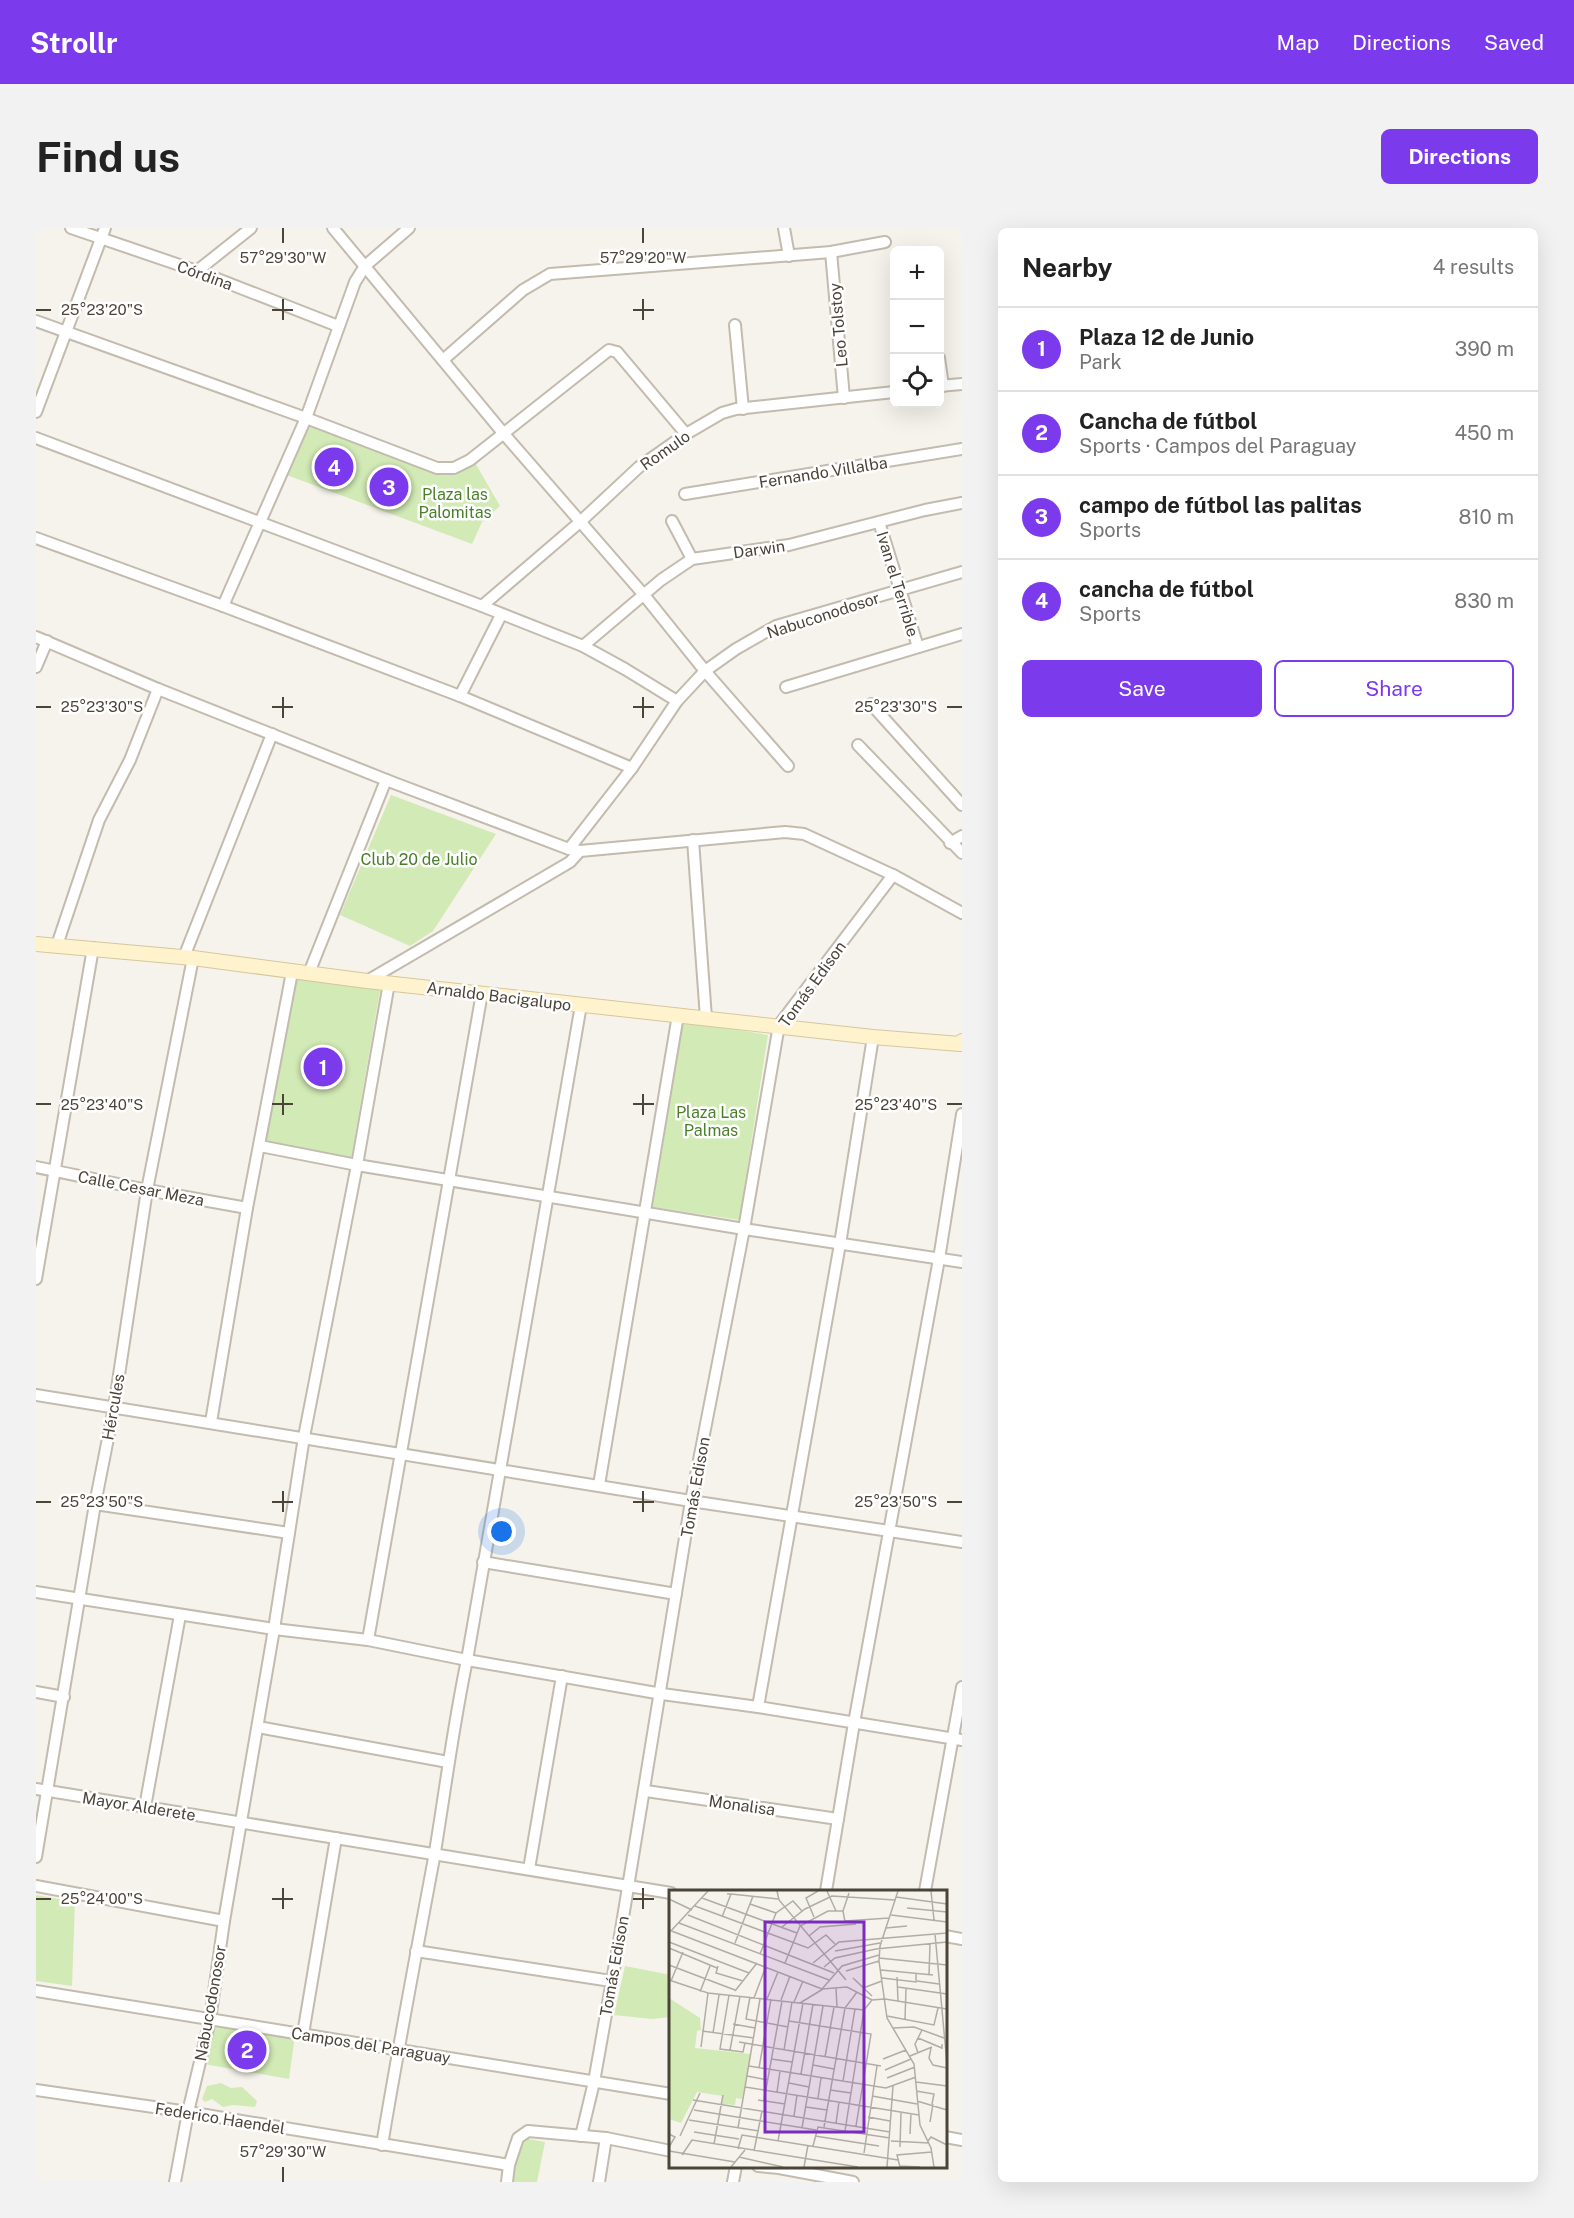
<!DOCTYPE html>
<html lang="en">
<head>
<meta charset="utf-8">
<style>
  body { margin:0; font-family:"Public Sans",sans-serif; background:#f2f2f2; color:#222 }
  .controls { position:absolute; right:18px; top:18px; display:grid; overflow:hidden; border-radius:9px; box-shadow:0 6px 24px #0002 }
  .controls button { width:54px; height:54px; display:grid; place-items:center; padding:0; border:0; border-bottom:2px solid #e0e0e0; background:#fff; color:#222; font:30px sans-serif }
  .you { position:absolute; left:466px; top:1304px; width:21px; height:21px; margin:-15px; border:4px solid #fff; border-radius:50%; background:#1a73e8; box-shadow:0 0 0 9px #1a73e833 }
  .badge { display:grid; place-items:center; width:39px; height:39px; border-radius:50%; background:#7c3aed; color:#fff; font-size:20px; font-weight:700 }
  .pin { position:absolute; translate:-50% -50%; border:3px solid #fff; box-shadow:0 2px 6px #0006 }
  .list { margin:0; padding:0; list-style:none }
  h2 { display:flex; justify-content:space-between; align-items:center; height:78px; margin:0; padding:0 24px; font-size:26px }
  h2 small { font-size:20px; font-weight:400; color:#767676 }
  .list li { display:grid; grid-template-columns:39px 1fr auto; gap:18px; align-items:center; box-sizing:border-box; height:84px; padding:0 24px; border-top:2px solid #e0e0e0 }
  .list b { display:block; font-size:22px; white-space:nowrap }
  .list p { margin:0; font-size:20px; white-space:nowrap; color:#767676 }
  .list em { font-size:20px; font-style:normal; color:#767676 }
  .actions { display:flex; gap:12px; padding:18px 24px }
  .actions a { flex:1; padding:14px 0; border:2px solid #7c3aed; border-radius:9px; text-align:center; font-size:21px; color:#7c3aed }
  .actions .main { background:#7c3aed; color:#fff }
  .icon { flex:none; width:33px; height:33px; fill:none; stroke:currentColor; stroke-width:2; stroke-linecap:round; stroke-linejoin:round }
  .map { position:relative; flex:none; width:926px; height:1954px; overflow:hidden; border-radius:9px }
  header { display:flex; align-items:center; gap:36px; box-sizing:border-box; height:84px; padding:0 30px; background:#7c3aed; color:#fff }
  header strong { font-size:28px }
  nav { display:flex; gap:33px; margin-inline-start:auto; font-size:21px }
  .intro { display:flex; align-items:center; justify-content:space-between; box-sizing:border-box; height:144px; padding:0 36px }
  h1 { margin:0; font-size:42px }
  .button { padding:15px 27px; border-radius:9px; background:#7c3aed; color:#fff; font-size:21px; font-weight:700 }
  main { display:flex; gap:36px; padding:0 36px }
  aside { flex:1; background:#fff; border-radius:9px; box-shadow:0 6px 24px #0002 }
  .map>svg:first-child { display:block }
</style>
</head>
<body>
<header>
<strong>Strollr</strong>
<nav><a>Map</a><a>Directions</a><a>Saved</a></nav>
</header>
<div class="intro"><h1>Find us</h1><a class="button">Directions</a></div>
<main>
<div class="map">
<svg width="926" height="1954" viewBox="0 0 926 1954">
  <rect width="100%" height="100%" fill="#f6f3ec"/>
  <g fill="#d2eab5">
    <path d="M 271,194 L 404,245 L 438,233 L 464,278 L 446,294 L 436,316 L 248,246 Z"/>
    <path d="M 355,567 L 460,606 L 397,703 L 374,718 L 304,687 Z"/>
    <path d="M 260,750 L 344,762 L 315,931 L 229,915 Z"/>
    <path d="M 647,793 L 732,807 L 703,992 L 617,979 Z"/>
    <path d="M 0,1667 L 39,1674 L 36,1758 L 0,1753 Z"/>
    <path d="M 589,1738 L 635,1747 L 635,1789 L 616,1791 L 578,1787 Z"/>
    <path d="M 174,1794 L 259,1807 L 253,1851 L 168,1836 Z"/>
    <path d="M 185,1855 L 195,1860 L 206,1859 L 221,1873 L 219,1879 L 197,1877 L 187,1879 L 176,1871 L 169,1874 L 166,1871 L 171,1858 Z"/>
    <path d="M 482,1909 L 509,1914 L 501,1954 L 476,1954 Z"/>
  </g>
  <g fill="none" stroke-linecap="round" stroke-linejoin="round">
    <g stroke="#c2bbae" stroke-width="14">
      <g id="street">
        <path d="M 35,0 L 161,43 L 302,98"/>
        <path d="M 297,0 L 468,206 L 608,367 L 669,443 L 752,538"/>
        <path d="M 748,0 L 753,28"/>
        <path d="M 795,24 L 808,170"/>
        <path d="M 161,43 L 215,0"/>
        <path d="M 0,93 L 270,190 L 401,240 L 418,240 L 434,232 L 573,122 L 581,124 L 650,206"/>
        <path d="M 699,97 L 707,181"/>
        <path d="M 903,130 L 907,158"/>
        <path d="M 407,132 L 487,62 L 514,46 L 795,24 L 849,14"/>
        <path d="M 903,158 L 926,156"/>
        <path d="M 0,184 L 69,0"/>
        <path d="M 0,210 L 446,378 L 547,418 L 589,441 L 641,473"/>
        <path d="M 649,266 L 926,221"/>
        <path d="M 636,293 L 656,331"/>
        <path d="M 843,294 L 882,419"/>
        <path d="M 0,310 L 187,378 L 424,468 L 596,540"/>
        <path d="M 187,378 L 270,190 L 319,54 L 329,38 L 373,0"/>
        <path d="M 446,378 L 544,294 L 603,239 L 650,206 L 686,185 L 700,181 L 858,164"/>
        <path d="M 0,409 L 122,461 L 358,555 L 533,621 L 544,623 L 749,604 L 768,606 L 857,647 L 926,685"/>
        <path d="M 547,418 L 625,352 L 656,331 L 753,317 L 889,282 L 926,275"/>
        <path d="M 0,439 L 11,413"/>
        <path d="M 750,459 L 926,406"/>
        <path d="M 424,468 L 465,387"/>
        <path d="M 835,476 L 926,577"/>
        <path d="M 822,517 L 926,625"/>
        <path d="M 657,612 L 670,790"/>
        <path d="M 914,615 L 926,608"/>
        <path d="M 533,621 L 596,540 L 641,473 L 669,443 L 700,421 L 740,398 L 926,344"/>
        <path d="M 21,717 L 63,592 L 94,532 L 122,461"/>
        <path d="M 148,729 L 236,506"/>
        <path d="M 273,745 L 350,552"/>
        <path d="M 331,753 L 534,634 L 544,623"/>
        <path d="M 224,918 L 321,937 L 708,1001 L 926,1034"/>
        <path d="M 0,939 L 111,962 L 211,980"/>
        <path d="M 0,1051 L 57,720"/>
        <path d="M 0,1167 L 655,1273 L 926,1314"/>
        <path d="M 175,1194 L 211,980 L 256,744"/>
        <path d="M 563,1257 L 642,787"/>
        <path d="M 59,1276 L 253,1305"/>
        <path d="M 447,1334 L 640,1366"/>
        <path d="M 0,1364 L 238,1401 L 332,1412 L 431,1432 L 626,1466 L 722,1479 L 926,1512"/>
        <path d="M 332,1412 L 446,765"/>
        <path d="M 0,1464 L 28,1469"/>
        <path d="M 722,1479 L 804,1016 L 837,809"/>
        <path d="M 222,1499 L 412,1534"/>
        <path d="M 0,1561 L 635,1665"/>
        <path d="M 610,1563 L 802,1591"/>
        <path d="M 109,1579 L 144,1387"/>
        <path d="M 0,1629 L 59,1276 L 78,1180 L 111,962 L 157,730"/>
        <path d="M 493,1641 L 526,1448"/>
        <path d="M 0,1658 L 188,1693"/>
        <path d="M 790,1663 L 818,1495 L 903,1031 L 926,886"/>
        <path d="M 889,1663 L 926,1459"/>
        <path d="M 909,1708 L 926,1711"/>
        <path d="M 380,1723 L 575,1753"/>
        <path d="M 0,1763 L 635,1866"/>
        <path d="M 267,1806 L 300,1610"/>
        <path d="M 0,1862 L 152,1884 L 473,1937"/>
        <path d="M 545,1908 L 558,1854 L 585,1702 L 655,1273 L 708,1001 L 743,797 L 857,647"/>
        <path d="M 909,1909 L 926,1912"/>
        <path d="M 346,1917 C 362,1821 380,1726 398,1630 C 409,1564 417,1498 431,1432 L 545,777"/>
        <path d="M 722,1938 L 743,1940 L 817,1954"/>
        <path d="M 139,1954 L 152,1884 L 174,1792 L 188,1693 L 238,1401 L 268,1209 L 321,937 L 353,755"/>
        <path d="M 471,1954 L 473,1937 L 482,1910 L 492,1903 L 570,1910 L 635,1923"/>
        <path d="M 563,1954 L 570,1910"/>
        <path d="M 697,1954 L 700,1938"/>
      </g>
    </g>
    <g stroke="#d6c79b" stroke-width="16">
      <path id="secondary" d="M 0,716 L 157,730 L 331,753 L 837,809 L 924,816 L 926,813"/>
    </g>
    <use href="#street" stroke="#fff" stroke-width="10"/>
    <use href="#secondary" stroke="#fff3cd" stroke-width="14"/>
  </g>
  <path fill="none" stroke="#4b4439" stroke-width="2" d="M 247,0 L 247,15M 607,0 L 607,15M 247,71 L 247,92M 607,71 L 607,92M 0,82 L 15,82M 236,82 L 257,82M 597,82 L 618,82M 247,469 L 247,490M 607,469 L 607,490M 0,479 L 15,479M 236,479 L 257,479M 597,479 L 618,479M 911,479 L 926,479M 247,866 L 247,887M 607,866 L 607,887M 0,876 L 15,876M 236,876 L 257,876M 597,876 L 618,876M 911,876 L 926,876M 247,1263 L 247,1284M 607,1263 L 607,1284M 0,1274 L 15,1274M 236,1274 L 257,1274M 597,1274 L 618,1274M 911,1274 L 926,1274M 247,1660 L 247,1681M 607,1660 L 607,1681M 0,1671 L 15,1671M 236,1671 L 257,1671M 597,1671 L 618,1671M 247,1939 L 247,1954"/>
  <g text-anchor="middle" stroke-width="5" stroke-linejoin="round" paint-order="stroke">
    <g font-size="16" fill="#4b4439" stroke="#fff">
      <text transform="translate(169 47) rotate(20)" y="6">Córdina</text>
      <text transform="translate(802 97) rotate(-95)" y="6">Leo Tolstoy</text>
      <text transform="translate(629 222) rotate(-35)" y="6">Romulo</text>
      <text transform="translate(787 244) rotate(-9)" y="6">Fernando Villalba</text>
      <text transform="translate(723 321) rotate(-8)" y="6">Darwin</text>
      <text transform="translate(862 356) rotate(73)" y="6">Ivan el Terrible</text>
      <text transform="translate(787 387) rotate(-18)" y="6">Nabuconodosor</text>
      <text transform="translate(776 756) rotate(-54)" y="6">Tomás Edison</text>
      <text transform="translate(463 768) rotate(7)" y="6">Arnaldo Bacigalupo</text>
      <text transform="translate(105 960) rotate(11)" y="6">Calle Cesar Meza</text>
      <text transform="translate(77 1179) rotate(-80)" y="6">Hércules</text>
      <text transform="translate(659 1259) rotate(-80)" y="6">Tomás Edison</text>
      <text transform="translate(706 1577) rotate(8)" y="6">Monalisa</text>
      <text transform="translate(103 1578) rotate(9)" y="6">Mayor Alderete</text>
      <text transform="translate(578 1738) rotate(-80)" y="6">Tomás Edison</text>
      <text transform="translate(174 1775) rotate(-80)" y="6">Nabucodonosor</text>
      <text transform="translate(335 1817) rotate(9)" y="6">Campos del Paraguay</text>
      <text transform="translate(184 1890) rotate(9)" y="6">Federico Haendel</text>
    </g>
    <g font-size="16" fill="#4a7f2a" stroke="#fff">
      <text x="419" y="272">Plaza las<tspan x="419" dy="18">Palomitas</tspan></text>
      <text x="383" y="637">Club 20 de Julio</text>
      <text x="675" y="890">Plaza Las<tspan x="675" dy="18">Palmas</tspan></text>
    </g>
  </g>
  <g transform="translate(633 1662)">
    <rect width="278" height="278" fill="#f6f3ec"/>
    <path d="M 0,108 L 31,128 L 32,140 L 28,141 L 26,158 L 82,164 L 73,209 L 67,208 L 66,215 L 53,214 L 54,206 L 28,202 L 12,233 L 0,229 Z" fill="#d2eab5"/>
    <path fill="none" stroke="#b2ada4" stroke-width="1.5" d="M 108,1 L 110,10 L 177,90M 158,1 L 167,21M 229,1 L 211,56 L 210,71 L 218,128 L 245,174 L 251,235 L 262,258 L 265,277M 262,1 L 265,30M 62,4 L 109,9M 227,7 L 278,14M 33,8 L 128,43M 0,9 L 23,20M 81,14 L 107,23M 26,16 L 139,58 L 157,45 L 166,54M 238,18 L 278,22M 19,25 L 165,83M 222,25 L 278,32M 53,27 L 62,4 L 58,4M 145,27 L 137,8 L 149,1M 176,31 L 220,28M 176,32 L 174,21 L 180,3M 10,33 L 160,90M 113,37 L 136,19 L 163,6 L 226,10M 217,38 L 238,36M 0,40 L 153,99 L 178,97 L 203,110M 0,43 L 39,1M 266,44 L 278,174M 140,46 L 151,37 L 187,34M 0,52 L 80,83M 66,53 L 84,6M 0,58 L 48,78M 166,61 L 211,53M 91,64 L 107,23 L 124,11 L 133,21M 210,68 L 278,75M 116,73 L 131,36 L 159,21 L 174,21M 144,73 L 170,52 L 278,43M 0,75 L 66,100M 49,76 L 47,83 L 74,91M 155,77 L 166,68 L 207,59 L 278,52M 212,80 L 264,85M 177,81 L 210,71M 260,85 L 261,54M 228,87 L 229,111M 184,88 L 203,106M 213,88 L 247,92 L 247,83M 0,90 L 39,103 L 195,120M 2,91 L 14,62M 248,91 L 270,94M 229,97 L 278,104M 167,98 L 168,117M 194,98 L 213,91M 153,99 L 173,76 L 210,65M 66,101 L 88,73M 31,102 L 41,76M 60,105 L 51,159 L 74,162 L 76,153M 81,107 L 77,129 L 119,137M 85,108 L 97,76M 98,109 L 109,82M 112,110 L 121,86M 125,112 L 134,91M 131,113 L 154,99M 195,120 L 203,110 L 216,109 L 278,119M 218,126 L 265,135 L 269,118M 236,129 L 237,99M 120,131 L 202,144 L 187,236M 64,134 L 86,138M 224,138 L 245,137 L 275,148M 33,141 L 85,148M 44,143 L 50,105M 249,148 L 273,158 L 273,154M 70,152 L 212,176M 32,157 L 39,103M 262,158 L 260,168 L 264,175 L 278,178M 61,160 L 71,106M 115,160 L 123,112M 249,163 L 246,154 L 253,140M 241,166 L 263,157M 156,167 L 165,117M 102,169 L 123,172M 214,169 L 237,160M 144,175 L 165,179M 80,176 L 217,198 L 247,187M 90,178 L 102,109M 216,180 L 242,169M 132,184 L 144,114M 78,186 L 99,190M 218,188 L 246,177M 174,191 L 186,119M 247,192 L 278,196M 120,193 L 140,197M 76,197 L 250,225M 161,200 L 182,203M 247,201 L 265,204 L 263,214M 108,202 L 111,181M 203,206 L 248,214M 149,208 L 152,188M 24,210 L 221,242M 89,210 L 116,214M 95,210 L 113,111M 248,211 L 278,220M 137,217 L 158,220M 25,220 L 147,240M 125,226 L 128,205M 199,227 L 221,231M 20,230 L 90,241M 261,232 L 264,214M 167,233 L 170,212M 155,237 L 176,118 L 188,102M 69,238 L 91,109M 133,238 L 154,116M 176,241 L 195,120M 25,242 L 70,249M 0,244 L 6,247 L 0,257M 241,244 L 242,223M 11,246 L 31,203M 146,246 L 210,256M 109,251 L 134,113M 222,251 L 260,253M 259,251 L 262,247 L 278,255M 45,254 L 54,205M 144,256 L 149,237 L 221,248M 231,257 L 232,222M 69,259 L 73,245 L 229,270M 0,261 L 66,272M 85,261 L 93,221M 195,263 L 208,176M 13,265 L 23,250 L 189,277M 70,267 L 114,277M 231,276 L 251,277M 62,277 L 76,260M 135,277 L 139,255M 218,277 L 224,196M 231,277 L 228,265 L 263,262"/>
    <path fill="#7b2cbf" fill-opacity="0.15" stroke="#7b2cbf" stroke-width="3" d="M 96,32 L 195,32 L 195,242 L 96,242 Z"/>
    <rect width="278" height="278" fill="none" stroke="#4b4439" stroke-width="3"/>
  </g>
  <g font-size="15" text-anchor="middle" fill="#4b4439" stroke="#fff" stroke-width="5" stroke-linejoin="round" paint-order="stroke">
    <text x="247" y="35">57°29'30"W</text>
    <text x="607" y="35">57°29'20"W</text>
    <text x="66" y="87">25°23'20"S</text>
    <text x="66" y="484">25°23'30"S</text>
    <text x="860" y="484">25°23'30"S</text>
    <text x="66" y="882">25°23'40"S</text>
    <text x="860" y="882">25°23'40"S</text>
    <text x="66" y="1279">25°23'50"S</text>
    <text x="860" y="1279">25°23'50"S</text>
    <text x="66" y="1676">25°24'00"S</text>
    <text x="247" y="1929">57°29'30"W</text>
  </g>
</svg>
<div class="controls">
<button>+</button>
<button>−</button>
<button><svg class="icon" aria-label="locate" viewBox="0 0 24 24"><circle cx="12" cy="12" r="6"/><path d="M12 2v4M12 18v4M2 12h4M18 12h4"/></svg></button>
</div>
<div class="you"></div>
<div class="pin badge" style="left:287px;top:839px">1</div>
<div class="pin badge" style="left:211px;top:1822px">2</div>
<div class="pin badge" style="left:353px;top:259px">3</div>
<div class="pin badge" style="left:298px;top:239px">4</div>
</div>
<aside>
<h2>Nearby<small>4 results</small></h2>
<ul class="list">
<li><span class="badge">1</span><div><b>Plaza 12 de Junio</b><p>Park</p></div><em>390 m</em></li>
<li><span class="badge">2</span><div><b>Cancha de fútbol</b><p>Sports · Campos del Paraguay</p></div><em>450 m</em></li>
<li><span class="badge">3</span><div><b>campo de fútbol las palitas</b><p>Sports</p></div><em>810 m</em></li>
<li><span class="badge">4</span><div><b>cancha de fútbol</b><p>Sports</p></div><em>830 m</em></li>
</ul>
<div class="actions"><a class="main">Save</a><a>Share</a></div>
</aside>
</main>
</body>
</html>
